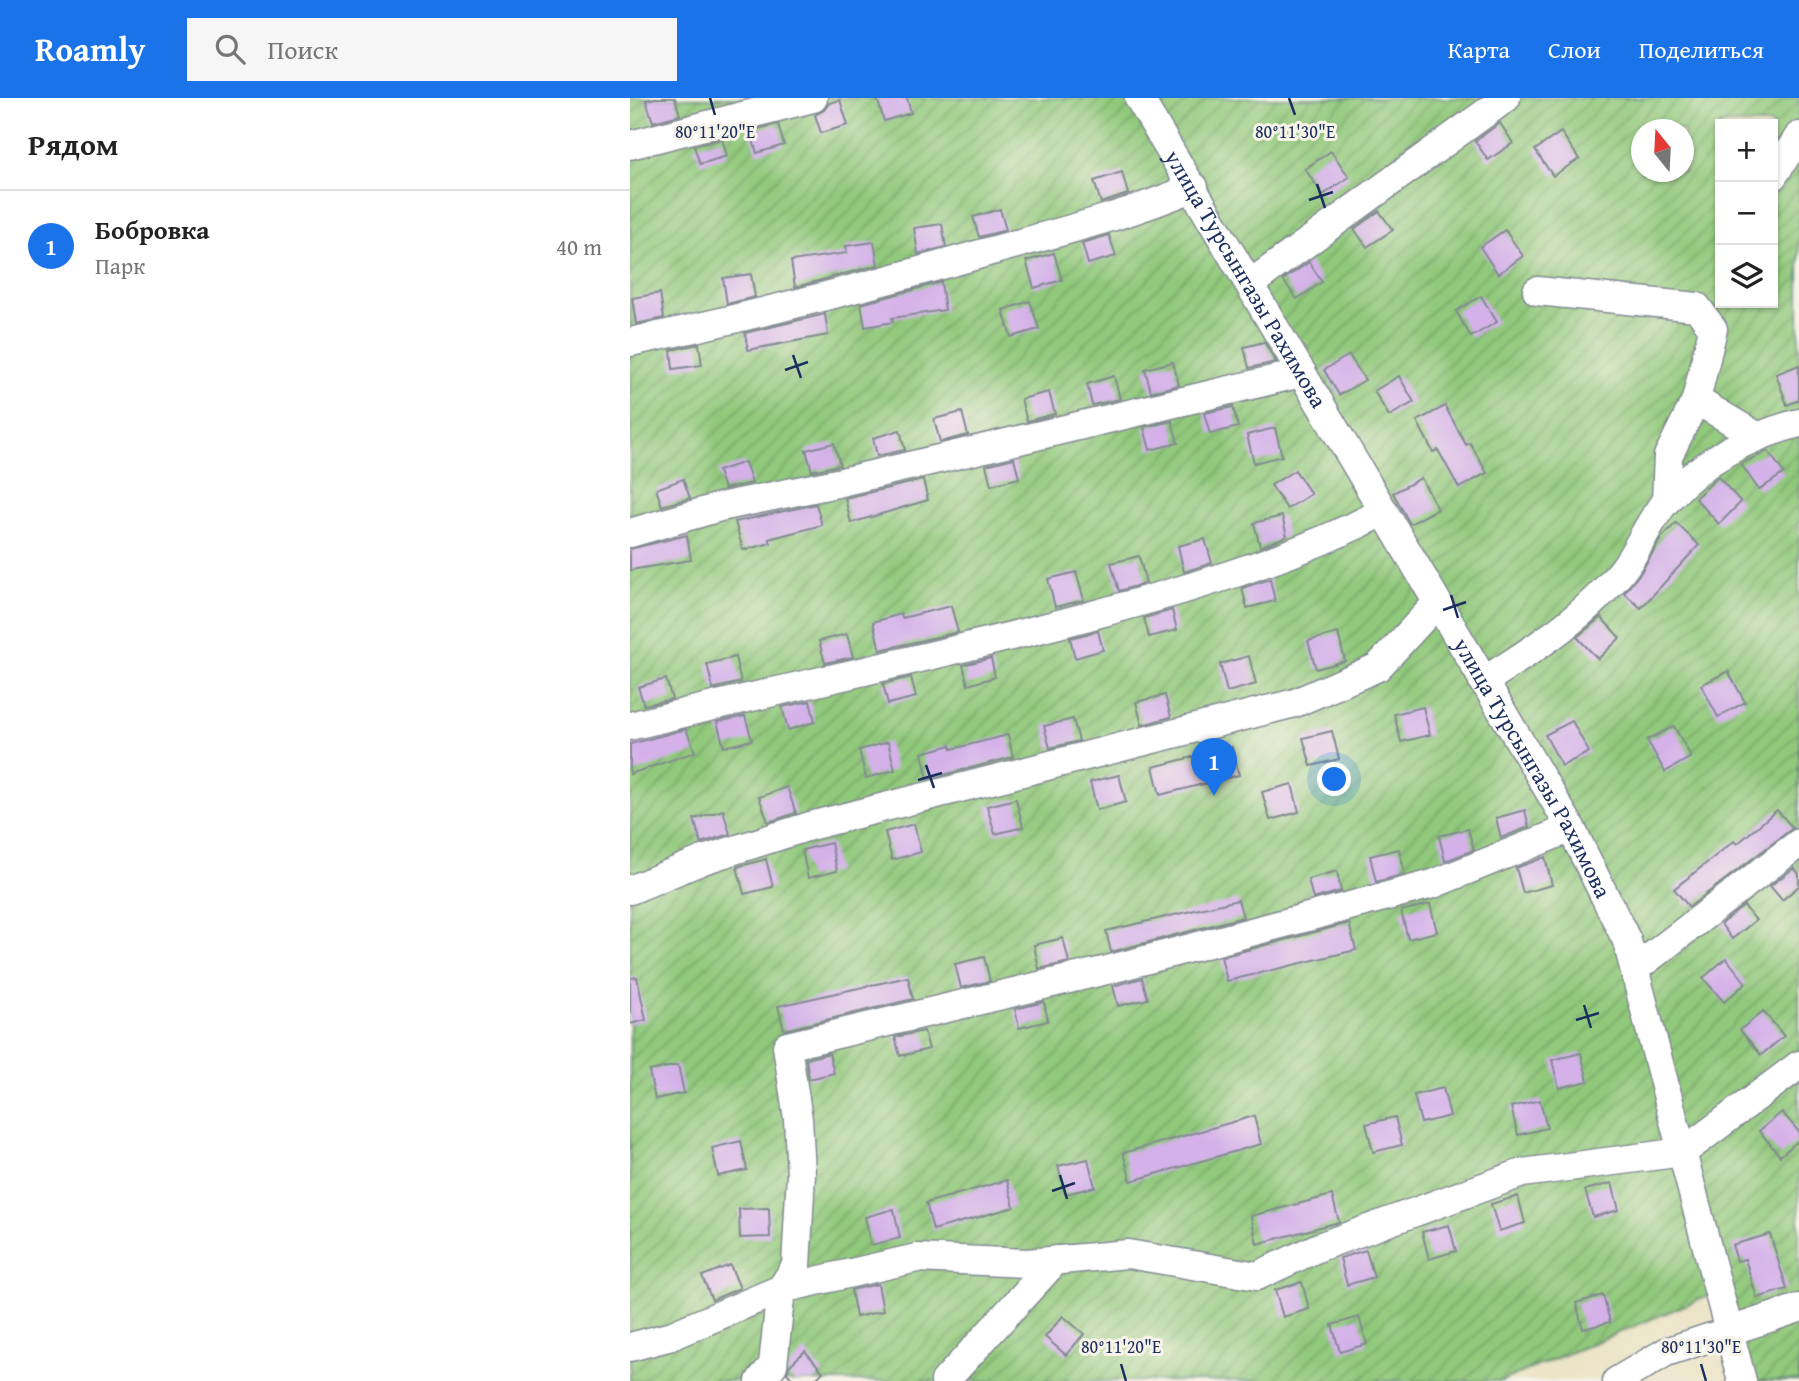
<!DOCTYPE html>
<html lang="ru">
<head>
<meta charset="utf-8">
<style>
  body { margin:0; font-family:"Gentium Book Plus",serif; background:#f6f6f6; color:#222 }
  .controls { position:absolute; right:21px; top:21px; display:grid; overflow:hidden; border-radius:0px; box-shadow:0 2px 5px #0004 }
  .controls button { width:63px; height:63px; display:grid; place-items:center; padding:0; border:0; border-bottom:2px solid #e0e0e0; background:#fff; color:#222; font:35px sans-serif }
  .compass { position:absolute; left:1001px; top:21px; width:63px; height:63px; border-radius:50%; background:#fff; box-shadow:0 2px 5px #0004; rotate:342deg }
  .you { position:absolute; left:705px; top:682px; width:24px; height:24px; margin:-18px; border:5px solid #fff; border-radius:50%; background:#1a73e8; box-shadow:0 0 0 10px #1a73e833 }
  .badge { display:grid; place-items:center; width:46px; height:46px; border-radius:50%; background:#1a73e8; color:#fff; font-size:23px; font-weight:700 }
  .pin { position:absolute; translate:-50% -58px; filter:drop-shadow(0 2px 4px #0008) }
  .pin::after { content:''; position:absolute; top:37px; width:24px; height:21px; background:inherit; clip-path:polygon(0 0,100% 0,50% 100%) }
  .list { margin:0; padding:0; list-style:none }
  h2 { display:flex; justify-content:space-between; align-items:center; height:91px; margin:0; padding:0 28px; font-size:30px }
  h2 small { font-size:23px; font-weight:400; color:#767676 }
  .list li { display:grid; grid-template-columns:46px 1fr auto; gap:21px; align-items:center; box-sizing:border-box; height:112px; padding:0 28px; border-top:2px solid #e0e0e0 }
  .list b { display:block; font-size:26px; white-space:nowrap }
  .list p { margin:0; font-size:23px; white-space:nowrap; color:#767676 }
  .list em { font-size:23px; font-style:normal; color:#767676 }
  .icon { flex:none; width:38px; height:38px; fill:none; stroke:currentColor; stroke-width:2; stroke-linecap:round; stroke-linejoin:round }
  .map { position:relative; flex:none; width:1169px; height:1283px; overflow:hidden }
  header { display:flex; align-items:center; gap:42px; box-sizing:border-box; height:98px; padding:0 35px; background:#1a73e8; color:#fff }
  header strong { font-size:33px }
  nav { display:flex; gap:38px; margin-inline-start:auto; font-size:24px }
  .search { width:490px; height:63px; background:#f6f6f6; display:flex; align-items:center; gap:18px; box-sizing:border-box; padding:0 24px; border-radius:0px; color:#767676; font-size:26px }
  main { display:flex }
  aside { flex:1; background:#fff }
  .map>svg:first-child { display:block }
</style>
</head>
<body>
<header>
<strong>Roamly</strong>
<div class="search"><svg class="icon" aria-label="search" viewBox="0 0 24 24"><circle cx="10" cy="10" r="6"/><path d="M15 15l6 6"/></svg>Поиск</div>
<nav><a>Карта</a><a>Слои</a><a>Поделиться</a></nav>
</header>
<main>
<aside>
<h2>Рядом<small></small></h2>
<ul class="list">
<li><span class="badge">1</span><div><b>Бобровка</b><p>Парк</p></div><em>40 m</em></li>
</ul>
</aside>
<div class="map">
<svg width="1169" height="1283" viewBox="0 0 1169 1283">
  <defs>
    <pattern id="garden-furrows" width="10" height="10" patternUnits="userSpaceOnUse" patternTransform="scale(1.75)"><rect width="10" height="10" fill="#91c97c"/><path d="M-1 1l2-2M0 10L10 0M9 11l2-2" fill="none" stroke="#76a469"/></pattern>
  </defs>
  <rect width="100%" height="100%" fill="#f7f3e8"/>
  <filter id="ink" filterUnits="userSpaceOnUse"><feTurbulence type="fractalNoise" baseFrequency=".0143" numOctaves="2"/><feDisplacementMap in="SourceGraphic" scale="14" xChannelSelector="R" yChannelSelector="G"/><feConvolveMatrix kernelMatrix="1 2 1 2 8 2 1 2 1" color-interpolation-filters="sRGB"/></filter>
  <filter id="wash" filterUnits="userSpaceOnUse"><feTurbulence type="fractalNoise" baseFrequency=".00686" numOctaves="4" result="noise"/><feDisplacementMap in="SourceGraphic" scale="28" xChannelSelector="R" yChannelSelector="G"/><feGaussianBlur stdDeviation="1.57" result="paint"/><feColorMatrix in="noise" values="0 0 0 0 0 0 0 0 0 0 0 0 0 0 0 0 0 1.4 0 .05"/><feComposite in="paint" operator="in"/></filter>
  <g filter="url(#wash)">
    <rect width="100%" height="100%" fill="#ebe4c7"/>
    <path fill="url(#garden-furrows)" stroke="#567c6d" stroke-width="2" fill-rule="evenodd" d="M 0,0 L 1169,0 L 1169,1283 L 1121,1283 L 1094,1191 L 871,1283 L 0,1283 ZM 1090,26 L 1143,26 L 1143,205 L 1090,205 ZM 1012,32 L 1054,32 L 1054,74 L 1012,74 Z"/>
    <g id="blocks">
      <g fill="#d4b1e9">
        <path d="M 25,0 L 45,0 L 50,17 L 23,24 L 16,2 Z"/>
        <path d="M 247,0 L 277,0 L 281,15 L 254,23 Z"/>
        <path d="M 210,2 L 218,27 L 191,35 L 185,17 L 194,12 L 199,5 Z"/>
        <path d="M 870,25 L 883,45 L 858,62 L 845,43 Z"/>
        <path d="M 148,26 L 154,47 L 127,55 L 120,33 Z"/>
        <path d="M 931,34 L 949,61 L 923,78 L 905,52 Z"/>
        <path d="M 92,41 L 97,58 L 70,66 L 64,48 Z"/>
        <path d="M 701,53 L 719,79 L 693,97 L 675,71 Z"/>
        <path d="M 492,74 L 498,96 L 471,105 L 464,83 Z"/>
        <path d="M 370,111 L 376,132 L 349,139 L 343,119 Z"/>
        <path d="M 749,113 L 763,132 L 737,149 L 724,131 Z"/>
        <path d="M 312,126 L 316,149 L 288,156 L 284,130 Z"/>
        <path d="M 875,132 L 893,158 L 868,176 L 850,149 Z"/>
        <path d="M 479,137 L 486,158 L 458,166 L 452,145 Z"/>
        <path d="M 244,144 L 248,167 L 165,189 L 161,163 L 217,155 L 216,148 Z"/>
        <path d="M 424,155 L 432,182 L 404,190 L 396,163 Z"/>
        <path d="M 679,164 L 692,184 L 667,201 L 653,182 Z"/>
        <path d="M 121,176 L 125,199 L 97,206 L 93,180 Z"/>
        <path d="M 311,184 L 315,212 L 262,220 L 263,224 L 235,229 L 231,206 Z"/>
        <path d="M 30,195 L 34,220 L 6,226 L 2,200 Z"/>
        <path d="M 851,198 L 867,224 L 841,239 L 826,213 Z"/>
        <path d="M 400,203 L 409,231 L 381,239 L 373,212 Z"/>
        <path d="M 195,216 L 198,237 L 118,252 L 115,235 Z"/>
        <path d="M 634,244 L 646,264 L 619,270 L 614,249 Z"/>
        <path d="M 69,246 L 72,267 L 43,271 L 41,252 Z"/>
        <path d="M 719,257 L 735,282 L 709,297 L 694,272 Z"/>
        <path d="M 543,264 L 549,287 L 521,294 L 515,271 Z"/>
        <path d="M 1169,267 L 1169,302 L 1157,307 L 1146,276 Z"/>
        <path d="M 484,278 L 490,301 L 462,307 L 457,286 Z"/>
        <path d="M 769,278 L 784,304 L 759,318 L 744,293 Z"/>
        <path d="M 419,294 L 425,316 L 397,323 L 391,301 Z"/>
        <path d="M 815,308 L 836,347 L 840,345 L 857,375 L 829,390 L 808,352 L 803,354 L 787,323 Z"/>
        <path d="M 603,309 L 608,329 L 580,336 L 574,315 Z"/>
        <path d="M 332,314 L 338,337 L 310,344 L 304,321 Z"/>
        <path d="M 542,323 L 548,345 L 520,352 L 514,329 Z"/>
        <path d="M 645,330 L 652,358 L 624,365 L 617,337 Z"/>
        <path d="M 270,332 L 275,352 L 247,358 L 243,340 Z"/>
        <path d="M 204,345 L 210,367 L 182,373 L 176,352 Z"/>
        <path d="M 1138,353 L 1154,375 L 1129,392 L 1111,366 Z"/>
        <path d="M 384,360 L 389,380 L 361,387 L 356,367 Z"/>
        <path d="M 115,364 L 122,385 L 94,391 L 88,373 Z"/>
        <path d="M 665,372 L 681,396 L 657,411 L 641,387 Z"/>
        <path d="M 1088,379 L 1111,404 L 1089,426 L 1065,400 Z"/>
        <path d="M 791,380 L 808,411 L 780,426 L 763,395 Z"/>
        <path d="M 53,381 L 60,400 L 32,408 L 26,391 Z"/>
        <path d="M 293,382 L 298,402 L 221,425 L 215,400 Z"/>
        <path d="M 186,406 L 192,427 L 139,441 L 141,445 L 113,452 L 105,424 Z"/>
        <path d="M 652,418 L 657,438 L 630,449 L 624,425 Z"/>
        <path d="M 1046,425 L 1069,447 L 1011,510 L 994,495 L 1011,474 L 1032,439 Z"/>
        <path d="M 57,437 L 61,462 L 0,472 L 0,451 Z"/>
        <path d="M 575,441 L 582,465 L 554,474 L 548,448 Z"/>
        <path d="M 509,458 L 516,485 L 489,493 L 481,465 Z"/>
        <path d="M 446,474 L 454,502 L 425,509 L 418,481 Z"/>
        <path d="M 640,481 L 645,503 L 617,510 L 612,490 Z"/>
        <path d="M 321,508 L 328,534 L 250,552 L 243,524 L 271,516 L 272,520 Z"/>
        <path d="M 542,512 L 547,532 L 519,539 L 514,520 Z"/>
        <path d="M 971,519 L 990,540 L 968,561 L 947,539 Z"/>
        <path d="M 468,533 L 473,552 L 445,560 L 440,540 Z"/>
        <path d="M 708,535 L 715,563 L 686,571 L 678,543 Z"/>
        <path d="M 217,536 L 223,559 L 195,565 L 189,543 Z"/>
        <path d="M 619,558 L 626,586 L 597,594 L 590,566 Z"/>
        <path d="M 105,559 L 111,584 L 83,591 L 77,566 Z"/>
        <path d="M 361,560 L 365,579 L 338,587 L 333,567 Z"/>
        <path d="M 1098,573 L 1115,604 L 1088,619 L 1071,587 Z"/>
        <path d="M 281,579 L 286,599 L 258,606 L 253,586 Z"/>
        <path d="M 36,581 L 42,601 L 14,607 L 8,589 Z"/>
        <path d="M 535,597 L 541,619 L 512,627 L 506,604 Z"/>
        <path d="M 180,603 L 185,624 L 158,632 L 152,609 Z"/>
        <path d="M 793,609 L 800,637 L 771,644 L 764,616 Z"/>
        <path d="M 115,618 L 122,642 L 94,649 L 87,624 Z"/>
        <path d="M 443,621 L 449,643 L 420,650 L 414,628 Z"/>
        <path d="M 942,623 L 959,654 L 932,668 L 915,637 Z"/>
        <path d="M 1044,628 L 1061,659 L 1035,674 L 1017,642 Z"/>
        <path d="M 56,631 L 65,654 L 0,676 L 0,646 Z"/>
        <path d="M 702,633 L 709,661 L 681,668 L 673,640 Z"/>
        <path d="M 378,637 L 383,659 L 298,681 L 292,655 L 321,647 L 322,651 Z"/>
        <path d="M 258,644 L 265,672 L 236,680 L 229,652 Z"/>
        <path d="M 602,649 L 609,677 L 530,697 L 523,669 Z"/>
        <path d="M 489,677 L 496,704 L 467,712 L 460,684 Z"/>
        <path d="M 662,686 L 669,714 L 640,722 L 632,694 Z"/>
        <path d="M 157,689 L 166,715 L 138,724 L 129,699 Z"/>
        <path d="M 386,701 L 393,729 L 365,736 L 357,708 Z"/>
        <path d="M 93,712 L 100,736 L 71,745 L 64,721 Z"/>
        <path d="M 895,712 L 899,729 L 871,740 L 866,720 Z"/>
        <path d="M 1147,712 L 1163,730 L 1059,809 L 1044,791 L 1104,743 L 1107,746 Z"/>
        <path d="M 284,726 L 291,754 L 262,762 L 255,734 Z"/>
        <path d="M 838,731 L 844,752 L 815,763 L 809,738 Z"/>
        <path d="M 201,745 L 207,773 L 178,780 L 172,752 Z"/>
        <path d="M 769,751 L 775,776 L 746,784 L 740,758 Z"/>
        <path d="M 915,759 L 922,787 L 893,795 L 886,770 Z"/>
        <path d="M 136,761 L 143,789 L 114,796 L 107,769 Z"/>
        <path d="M 1164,770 L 1169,776 L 1169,788 L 1152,802 L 1140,788 Z"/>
        <path d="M 707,773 L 711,793 L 683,801 L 678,781 Z"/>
        <path d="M 608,802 L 613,819 L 481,854 L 476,833 Z"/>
        <path d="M 800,806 L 807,834 L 778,841 L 771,813 Z"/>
        <path d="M 1114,808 L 1126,822 L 1102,841 L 1091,826 Z"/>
        <path d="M 719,825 L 726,852 L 597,883 L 591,859 Z"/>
        <path d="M 433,840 L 439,864 L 409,871 L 404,847 Z"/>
        <path d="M 354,859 L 360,883 L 331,890 L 325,866 Z"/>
        <path d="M 1096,860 L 1116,885 L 1094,904 L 1073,880 Z"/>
        <path d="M 7,879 L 16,922 L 0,926 L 0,880 Z"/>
        <path d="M 278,879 L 283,901 L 154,932 L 148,908 Z"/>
        <path d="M 512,880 L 518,901 L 488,908 L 483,888 Z"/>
        <path d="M 414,904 L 418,923 L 389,930 L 385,911 Z"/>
        <path d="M 1133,913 L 1154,938 L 1131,957 L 1110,932 Z"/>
        <path d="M 294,933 L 299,951 L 270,958 L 265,939 Z"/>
        <path d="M 199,955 L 204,975 L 179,981 L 176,961 Z"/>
        <path d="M 951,955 L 958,983 L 929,990 L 922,962 Z"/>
        <path d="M 48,967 L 54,995 L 25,1001 L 19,973 Z"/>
        <path d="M 813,990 L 820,1018 L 791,1025 L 784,997 Z"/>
        <path d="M 910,1002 L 917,1030 L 888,1037 L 881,1009 Z"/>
        <path d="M 1152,1014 L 1169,1034 L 1169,1042 L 1150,1058 L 1129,1033 Z"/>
        <path d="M 624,1018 L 631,1046 L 501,1083 L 493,1055 Z"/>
        <path d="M 765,1019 L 772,1047 L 743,1054 L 736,1026 Z"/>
        <path d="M 111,1043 L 117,1072 L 88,1078 L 82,1050 Z"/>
        <path d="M 458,1061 L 465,1089 L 435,1096 L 428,1068 Z"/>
        <path d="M 377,1082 L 384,1109 L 303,1132 L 296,1105 Z"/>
        <path d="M 982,1085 L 989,1112 L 963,1119 L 955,1092 Z"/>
        <path d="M 702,1097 L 709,1124 L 627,1146 L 621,1118 Z"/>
        <path d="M 888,1098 L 895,1125 L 869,1133 L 861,1106 Z"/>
        <path d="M 139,1110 L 140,1139 L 110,1140 L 109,1111 Z"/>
        <path d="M 264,1111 L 270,1140 L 241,1147 L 235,1119 Z"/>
        <path d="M 819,1127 L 826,1153 L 799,1161 L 792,1134 Z"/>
        <path d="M 1140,1136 L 1157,1191 L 1127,1200 L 1115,1161 L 1107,1163 L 1102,1147 Z"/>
        <path d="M 736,1152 L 744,1179 L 717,1187 L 710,1160 Z"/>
        <path d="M 100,1167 L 110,1190 L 82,1202 L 72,1178 Z"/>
        <path d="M 672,1184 L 679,1211 L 653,1219 L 645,1192 Z"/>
        <path d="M 248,1186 L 253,1213 L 226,1219 L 221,1192 Z"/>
        <path d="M 973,1197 L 980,1224 L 953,1231 L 946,1205 Z"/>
        <path d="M 433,1218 L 454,1236 L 436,1257 L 415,1239 Z"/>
        <path d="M 729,1219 L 737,1246 L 710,1254 L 702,1227 Z"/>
        <path d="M 175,1253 L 193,1274 L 184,1283 L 164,1283 L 157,1275 L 160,1267 Z"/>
      </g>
    </g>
  </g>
  <g filter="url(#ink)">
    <use href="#blocks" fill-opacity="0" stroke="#838a92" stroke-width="2"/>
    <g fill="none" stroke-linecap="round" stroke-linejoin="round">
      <g stroke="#838a92" stroke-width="31">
        <g id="minor">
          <path id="s1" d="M 509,0 L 941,730 L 997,843 L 1112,1283"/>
          <path d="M 0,47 L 183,0"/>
          <path d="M 1143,78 L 1169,38"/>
          <path d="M 620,186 L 876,0"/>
          <path d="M 907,193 L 1067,209 L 1083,231 L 1066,302 L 1038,358 L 1036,403"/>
          <path d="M 0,244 C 121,219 242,187 361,153 C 430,134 499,117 564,89"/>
          <path d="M 1066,302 L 1125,337"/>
          <path d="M 0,435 L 90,409 L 207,385 L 672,275"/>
          <path d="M 853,584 C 906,549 949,524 991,474 C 1009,452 1018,423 1037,402 C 1074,361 1117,339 1169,325"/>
          <path d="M 0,628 C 153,590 307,559 459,518 C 559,491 660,462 753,414"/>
          <path d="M 0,792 L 73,762 L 180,728 L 665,605 L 748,569 L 807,505"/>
          <path d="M 1005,871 L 1169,745"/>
          <path d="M 0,1249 L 38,1239 L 151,1191 L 287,1160 L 397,1165 L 498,1156 L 627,1178 L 689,1149 L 892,1075 L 1053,1054 L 1169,967"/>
          <path d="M 130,1283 L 143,1267 L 151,1191 L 166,1168 L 171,1076 L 168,1021 L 157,948 L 477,872 L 803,786 L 941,730"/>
          <path d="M 315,1283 L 426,1162"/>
          <path d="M 987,1283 L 1036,1254 L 1169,1210"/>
        </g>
      </g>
      <use href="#minor" stroke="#fff" stroke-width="28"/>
    </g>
  </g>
  <path fill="none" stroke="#1b2f5e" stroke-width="2.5" d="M 80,0 L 85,17M 659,0 L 665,17M 687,86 L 695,110M 679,102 L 703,94M 163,257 L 171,280M 155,272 L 178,264M 821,497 L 828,520M 813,512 L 836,504M 296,667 L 304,690M 288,682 L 312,675M 954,907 L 961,930M 946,922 L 969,915M 430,1077 L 437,1101M 422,1093 L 445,1085M 491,1266 L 496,1283M 1071,1266 L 1076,1283"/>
  <g text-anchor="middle" stroke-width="6" stroke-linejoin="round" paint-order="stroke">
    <g font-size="23" fill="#1b2f5e" stroke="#f7f3e8">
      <text dy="8" stroke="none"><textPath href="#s1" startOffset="210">улица Турсынгазы Рахимова</textPath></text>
      <text dy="8" stroke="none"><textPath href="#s1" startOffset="777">улица Турсынгазы Рахимова</textPath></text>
    </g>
  </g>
  <g font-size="18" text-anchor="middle" fill="#1b2f5e" stroke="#f7f3e8" stroke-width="6" stroke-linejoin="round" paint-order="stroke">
    <text x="85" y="40">80°11'20"E</text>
    <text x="665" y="40">80°11'30"E</text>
    <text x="491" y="1255">80°11'20"E</text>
    <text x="1071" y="1255">80°11'30"E</text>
  </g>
</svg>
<div class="controls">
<button>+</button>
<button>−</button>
<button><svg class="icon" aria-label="layers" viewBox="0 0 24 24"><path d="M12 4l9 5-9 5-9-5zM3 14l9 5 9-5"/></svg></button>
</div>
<svg class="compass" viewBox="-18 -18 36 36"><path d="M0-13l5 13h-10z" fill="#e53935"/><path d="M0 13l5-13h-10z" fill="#767676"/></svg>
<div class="you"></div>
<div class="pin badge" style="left:584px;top:698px">1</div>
</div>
</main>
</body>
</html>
